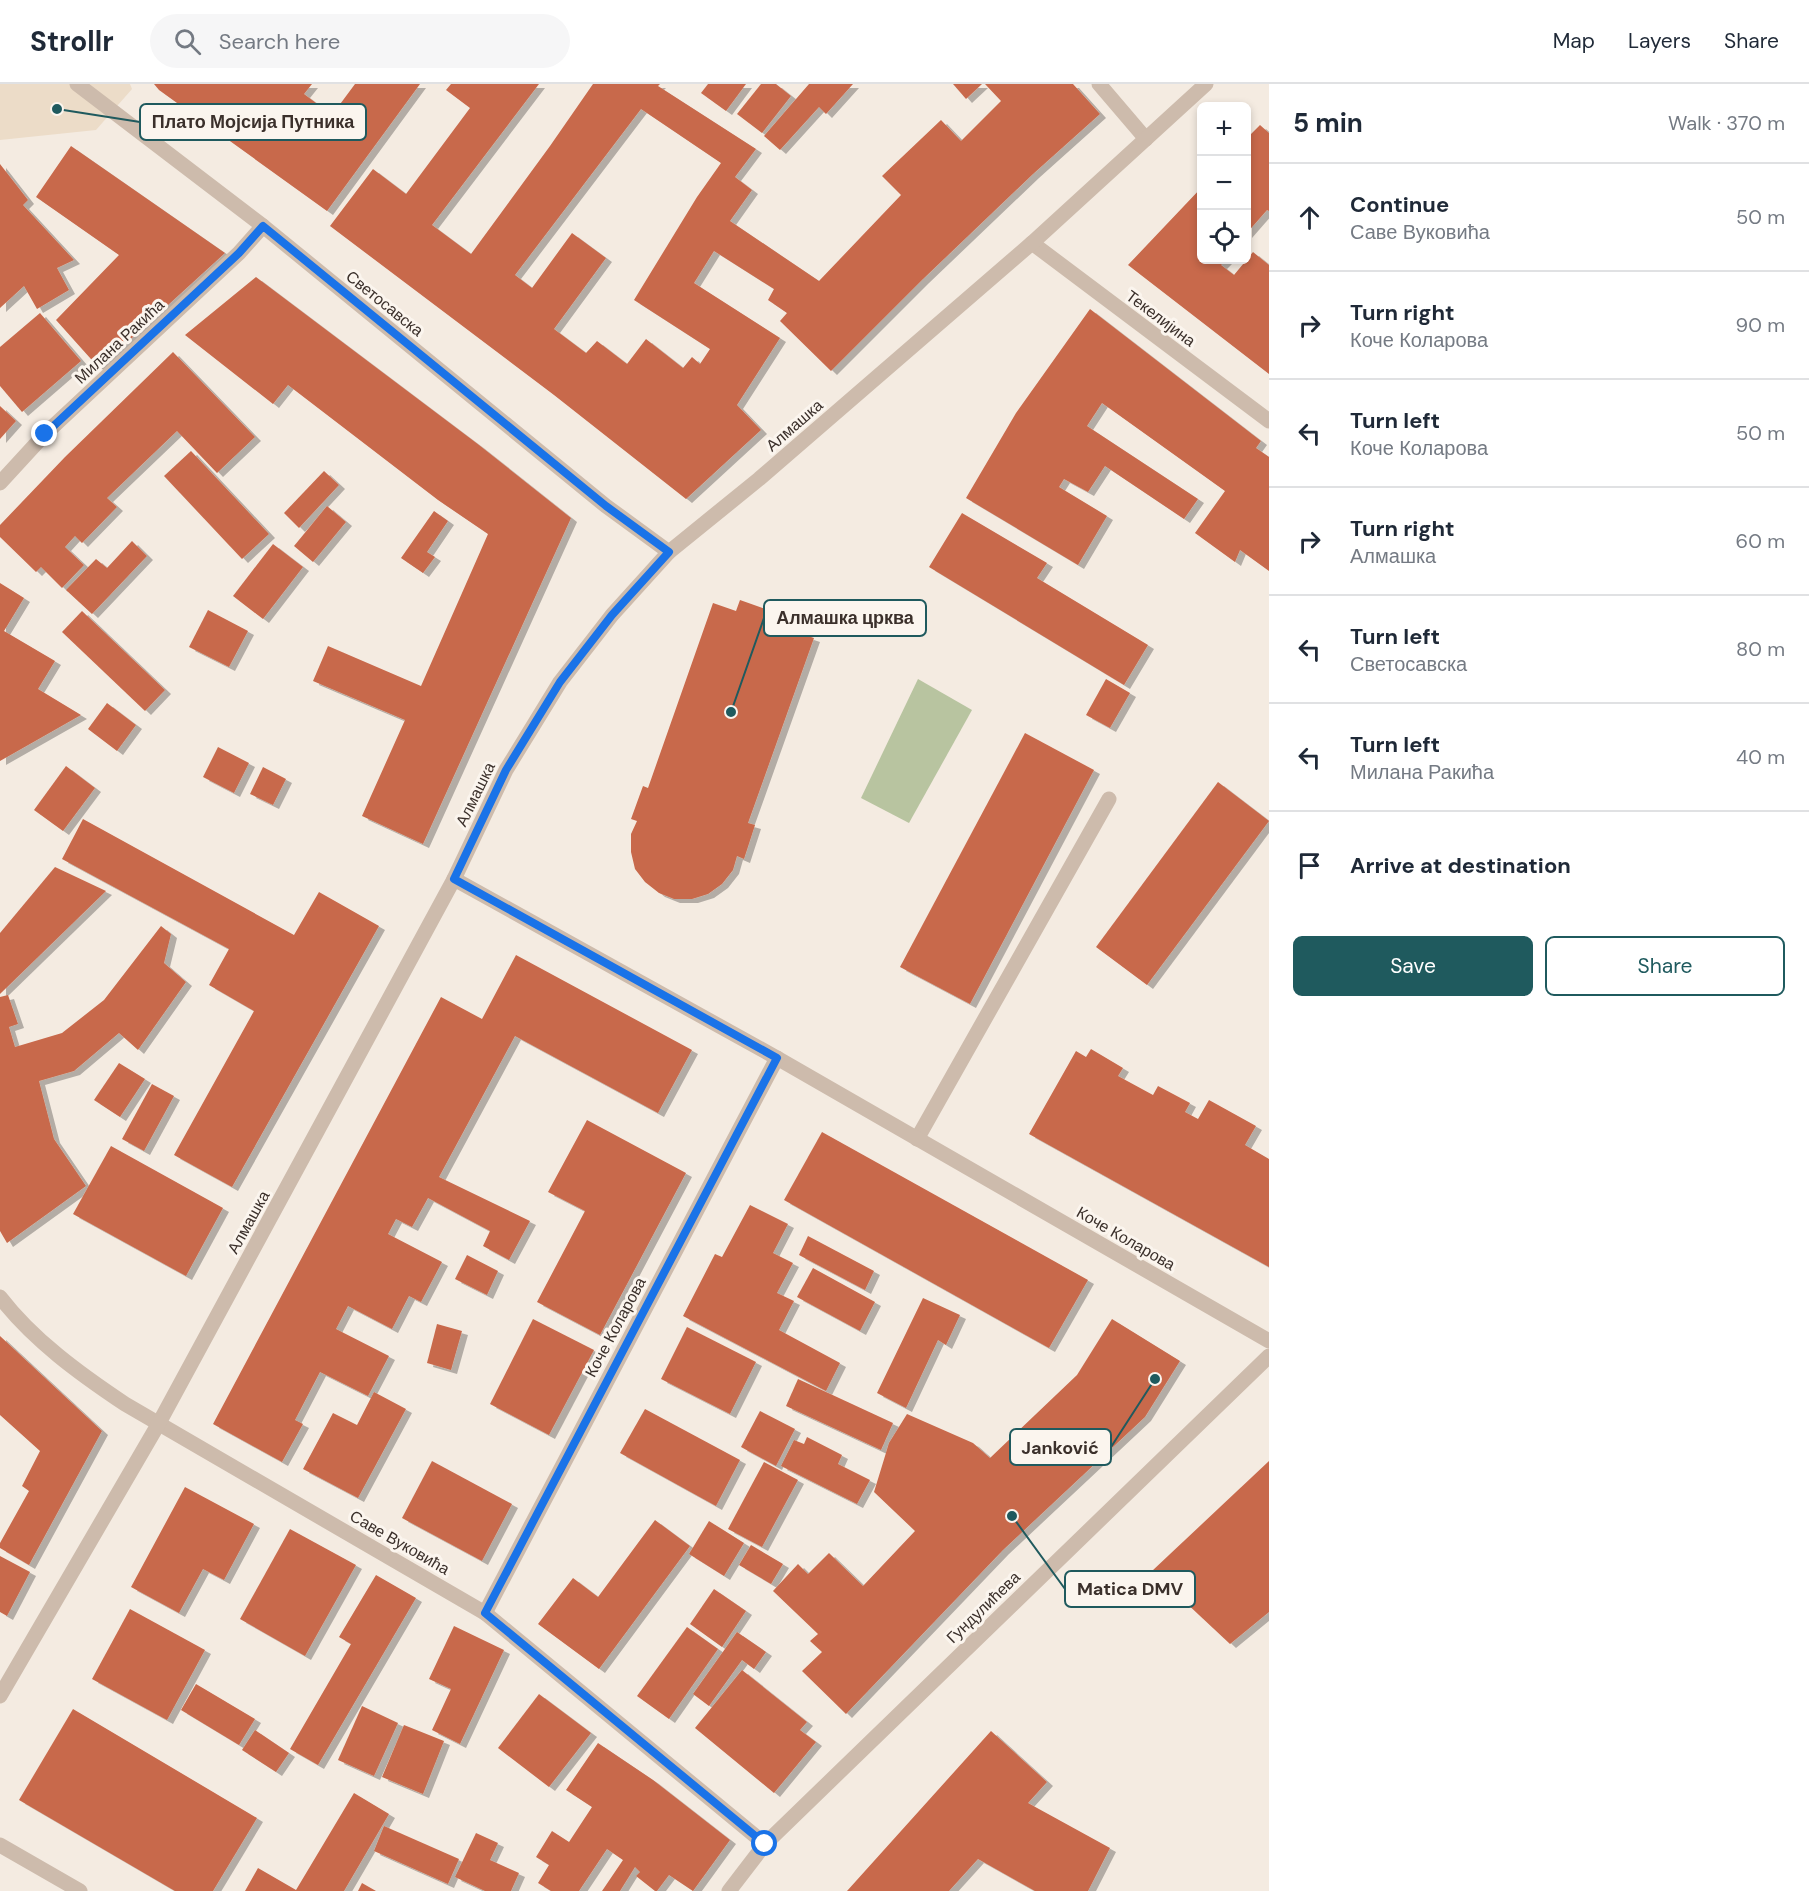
<!DOCTYPE html>
<html lang="en">
<head>
<meta charset="utf-8">
<style>
  body { margin:0; font-family:"DM Sans",sans-serif; background:#f6f6f7; color:#1f2937 }
  .controls { position:absolute; right:18px; top:18px; display:grid; overflow:hidden; border-radius:9px; box-shadow:0 3px 9px #0003 }
  .controls button { width:54px; height:54px; display:grid; place-items:center; padding:0; border:0; border-bottom:2px solid #e0e1e3; background:#fff; color:#1f2937; font:30px sans-serif }
  .stop { position:absolute; width:18px; height:18px; margin:-14px; border:4px solid #1a73e8; border-radius:50%; background:#fff }
  .stop.end { background:#1a73e8; border-color:#fff; box-shadow:0 2px 6px #0008 }
  .list { margin:0; padding:0; list-style:none }
  h2 { display:flex; justify-content:space-between; align-items:center; height:78px; margin:0; padding:0 24px; font-size:26px }
  h2 small { font-size:20px; font-weight:400; color:#747a83 }
  .list li { display:grid; grid-template-columns:39px 1fr auto; gap:18px; align-items:center; box-sizing:border-box; height:108px; padding:0 24px; border-top:2px solid #e0e1e3 }
  .list b { display:block; font-size:22px; white-space:nowrap }
  .list p { margin:0; font-size:20px; white-space:nowrap; color:#747a83 }
  .list em { font-size:20px; font-style:normal; color:#747a83 }
  .actions { display:flex; gap:12px; padding:18px 24px }
  .actions a { flex:1; padding:14px 0; border:2px solid #1f5a5e; border-radius:9px; text-align:center; font-size:21px; color:#1f5a5e }
  .actions .main { background:#1f5a5e; color:#fff }
  .icon { flex:none; width:33px; height:33px; fill:none; stroke:currentColor; stroke-width:2; stroke-linecap:round; stroke-linejoin:round }
  .map { position:relative; flex:none; width:1269px; height:1807px; overflow:hidden }
  header { display:flex; align-items:center; gap:36px; box-sizing:border-box; height:84px; padding:0 30px; background:#fff; border-bottom:2px solid #e0e1e3 }
  header strong { font-size:28px }
  nav { display:flex; gap:33px; margin-inline-start:auto; font-size:21px }
  .search { width:420px; height:54px; background:#f6f6f7; display:flex; align-items:center; gap:15px; box-sizing:border-box; padding:0 21px; border-radius:33px; color:#747a83; font-size:22px }
  main { display:flex }
  aside { flex:1; background:#fff }
  .map>svg:first-child { display:block }
</style>
</head>
<body>
<header>
<strong>Strollr</strong>
<div class="search"><svg class="icon" aria-label="search" viewBox="0 0 24 24"><circle cx="10" cy="10" r="6"/><path d="M15 15l6 6"/></svg>Search here</div>
<nav><a>Map</a><a>Layers</a><a>Share</a></nav>
</header>
<main>
<div class="map">
<svg width="1269" height="1807" viewBox="0 0 1269 1807">
  <defs>
    <filter id="shadow"><feDropShadow dx="6" dy="4" stdDeviation="0" flood-color="#0004"/></filter>
  </defs>
  <rect width="100%" height="100%" fill="#f4ebe1"/>
  <path fill="#b8c4a0" d="M 918,595 L 972,626 L 909,739 L 861,714 Z"/>
  <path fill="#ecdcc8" d="M 0,0 L 130,0 L 132,5 L 96,46 L 0,56 Z"/>
  <g fill="#c8694b" fill-rule="evenodd" filter="url(#shadow)">
    <path d="M 154,0 L 312,0 L 304,10 L 332,31 L 355,0 L 420,0 L 327,127 L 159,6 Z"/>
    <path d="M 451,0 L 539,0 L 432,141 L 471,170 L 550,62 L 593,0 L 660,0 L 658,2 L 756,65 L 735,93 L 752,106 L 730,137 L 819,197 L 901,111 L 882,92 L 941,36 L 961,57 L 1001,17 L 985,0 L 1073,0 L 1100,30 L 1033,90 L 922,196 L 831,287 L 780,237 L 787,229 L 768,216 L 774,205 L 714,167 L 694,199 L 780,254 L 737,321 L 761,346 L 686,415 L 554,311 L 330,142 L 373,85 L 406,110 L 470,24 L 446,6 ZM 641,25 L 721,79 L 697,113 L 634,216 L 710,265 L 700,280 L 692,273 L 683,284 L 646,255 L 627,280 L 597,257 L 586,269 L 554,245 L 606,174 L 572,149 L 532,204 L 515,191 Z"/>
    <path d="M 708,0 L 746,0 L 726,27 L 701,9 Z"/>
    <path d="M 761,0 L 776,0 L 791,12 L 762,49 L 737,30 Z"/>
    <path d="M 809,0 L 853,0 L 826,30 L 819,23 L 780,66 L 764,52 Z"/>
    <path d="M 953,0 L 982,0 L 966,15 Z"/>
    <path d="M 1260,41 L 1269,49 L 1269,127 L 1267,126 L 1246,150 L 1246,55 Z"/>
    <path d="M 71,62 L 225,169 L 99,284 L 56,236 L 119,171 L 36,113 Z"/>
    <path d="M 0,80 L 28,116 L 23,121 L 74,176 L 57,184 L 69,206 L 37,225 L 24,202 L 0,224 Z"/>
    <path d="M 1202,103 L 1202,176 L 1226,176 L 1221,181 L 1234,191 L 1253,168 L 1269,181 L 1269,290 L 1128,181 Z"/>
    <path d="M 256,193 L 479,361 L 571,434 L 423,760 L 362,732 L 405,636 L 313,597 L 328,562 L 421,602 L 488,450 L 438,416 L 288,301 L 273,320 L 185,251 Z"/>
    <path d="M 1090,225 L 1261,357 L 1256,364 L 1269,373 L 1269,487 L 1240,466 L 1235,478 L 1195,449 L 1225,407 L 1102,319 L 1087,342 L 1198,415 L 1184,435 L 1105,382 L 1088,408 L 1064,395 L 1059,403 L 1107,432 L 1078,481 L 966,414 L 1016,329 Z"/>
    <path d="M 40,229 L 81,277 L 22,328 L 0,302 L 0,263 Z"/>
    <path d="M 173,268 L 255,353 L 217,389 L 177,347 L 107,414 L 117,423 L 82,459 L 75,452 L 65,463 L 84,481 L 62,504 L 41,483 L 36,488 L 0,453 L 0,441 L 65,373 Z"/>
    <path d="M 0,322 L 16,337 L 0,355 Z"/>
    <path d="M 191,367 L 269,450 L 242,475 L 164,392 Z"/>
    <path d="M 324,387 L 339,401 L 299,444 L 284,429 Z"/>
    <path d="M 327,422 L 346,438 L 313,478 L 294,462 Z"/>
    <path d="M 434,427 L 448,437 L 427,468 L 435,473 L 423,489 L 401,474 Z"/>
    <path d="M 962,429 L 1047,479 L 1037,494 L 1148,561 L 1124,601 L 929,483 Z"/>
    <path d="M 132,457 L 147,472 L 92,530 L 66,506 L 96,475 L 107,484 Z"/>
    <path d="M 273,460 L 303,483 L 263,535 L 233,512 Z"/>
    <path d="M 0,499 L 24,514 L 4,547 L 55,577 L 38,605 L 81,631 L 0,677 Z"/>
    <path d="M 740,516 L 803,538 L 799,549 L 814,554 L 748,739 L 755,741 L 744,775 L 737,772 L 733,786 L 722,800 L 708,810 L 692,815 L 674,815 L 659,809 L 645,798 L 635,785 L 631,768 L 631,750 L 637,737 L 631,735 L 643,702 L 648,704 L 713,519 L 736,527 Z"/>
    <path d="M 208,526 L 248,547 L 229,583 L 189,563 Z"/>
    <path d="M 82,527 L 165,606 L 145,627 L 62,548 Z"/>
    <path d="M 1106,595 L 1130,609 L 1110,644 L 1086,631 Z"/>
    <path d="M 107,619 L 136,641 L 117,667 L 88,645 Z"/>
    <path d="M 1025,649 L 1094,686 L 970,920 L 900,883 Z"/>
    <path d="M 218,663 L 249,679 L 234,709 L 203,693 Z"/>
    <path d="M 66,682 L 95,704 L 63,747 L 34,726 Z"/>
    <path d="M 263,683 L 286,695 L 273,721 L 250,710 Z"/>
    <path d="M 1218,698 L 1269,737 L 1147,901 L 1096,863 Z"/>
    <path d="M 83,735 L 294,851 L 319,808 L 379,842 L 232,1103 L 174,1071 L 254,927 L 209,901 L 229,865 L 62,775 Z"/>
    <path d="M 55,783 L 106,807 L 0,910 L 0,849 Z"/>
    <path d="M 161,842 L 171,850 L 164,879 L 186,898 L 138,966 L 119,949 L 74,987 L 39,997 L 54,1055 L 86,1102 L 7,1159 L 0,1147 L 0,913 L 8,911 L 18,940 L 9,943 L 15,963 L 62,949 L 104,916 Z"/>
    <path d="M 516,871 L 692,966 L 658,1029 L 515,952 L 439,1093 L 530,1137 L 509,1176 L 483,1162 L 490,1147 L 428,1114 L 412,1143 L 396,1135 L 388,1150 L 442,1178 L 421,1218 L 409,1212 L 392,1245 L 348,1222 L 336,1245 L 389,1272 L 368,1312 L 320,1288 L 295,1336 L 303,1340 L 282,1378 L 213,1340 L 441,913 L 482,935 Z"/>
    <path d="M 1091,965 L 1123,984 L 1118,992 L 1153,1011 L 1158,1002 L 1190,1019 L 1185,1028 L 1198,1035 L 1209,1016 L 1256,1042 L 1245,1061 L 1269,1075 L 1269,1183 L 1029,1050 L 1076,967 L 1086,973 Z"/>
    <path d="M 119,979 L 145,995 L 120,1033 L 94,1016 Z"/>
    <path d="M 152,1000 L 174,1012 L 144,1067 L 122,1055 Z"/>
    <path d="M 587,1036 L 686,1089 L 600,1251 L 537,1218 L 585,1127 L 548,1108 Z"/>
    <path d="M 822,1048 L 1088,1196 L 1049,1264 L 784,1116 Z"/>
    <path d="M 111,1062 L 223,1124 L 186,1192 L 73,1130 Z"/>
    <path d="M 750,1121 L 788,1140 L 773,1169 L 793,1179 L 777,1209 L 794,1217 L 779,1246 L 840,1279 L 826,1307 L 683,1232 L 715,1170 L 722,1173 Z"/>
    <path d="M 808,1152 L 874,1187 L 865,1206 L 799,1171 Z"/>
    <path d="M 467,1171 L 498,1187 L 487,1211 L 455,1195 Z"/>
    <path d="M 813,1184 L 875,1218 L 860,1247 L 797,1213 Z"/>
    <path d="M 923,1214 L 960,1231 L 946,1261 L 938,1256 L 906,1324 L 877,1309 Z"/>
    <path d="M 533,1235 L 594,1266 L 549,1351 L 490,1320 Z"/>
    <path d="M 1112,1235 L 1180,1277 L 1145,1333 L 1003,1466 L 846,1630 L 802,1587 L 822,1568 L 810,1557 L 818,1550 L 773,1507 L 798,1480 L 808,1490 L 829,1469 L 863,1502 L 915,1447 L 874,1408 L 889,1359 L 907,1330 L 973,1359 L 990,1374 L 1077,1291 Z"/>
    <path d="M 437,1240 L 462,1247 L 451,1286 L 427,1279 Z"/>
    <path d="M 687,1243 L 756,1278 L 730,1330 L 661,1295 Z"/>
    <path d="M 0,1252 L 102,1347 L 29,1481 L 0,1464 L 0,1459 L 29,1407 L 22,1402 L 40,1367 L 0,1331 Z"/>
    <path d="M 798,1295 L 893,1339 L 881,1366 L 786,1322 Z"/>
    <path d="M 374,1308 L 406,1325 L 358,1414 L 303,1385 L 333,1329 L 357,1341 Z"/>
    <path d="M 645,1325 L 740,1376 L 716,1422 L 620,1369 Z"/>
    <path d="M 760,1327 L 795,1345 L 776,1382 L 741,1363 Z"/>
    <path d="M 807,1353 L 842,1371 L 838,1380 L 870,1396 L 857,1420 L 781,1382 L 794,1356 L 804,1360 Z"/>
    <path d="M 432,1377 L 512,1420 L 482,1477 L 402,1434 Z"/>
    <path d="M 1269,1377 L 1269,1528 L 1230,1560 L 1152,1487 Z"/>
    <path d="M 764,1378 L 798,1396 L 762,1463 L 728,1445 Z"/>
    <path d="M 185,1403 L 254,1440 L 224,1496 L 203,1485 L 179,1529 L 131,1503 Z"/>
    <path d="M 655,1436 L 690,1462 L 599,1585 L 538,1540 L 573,1494 L 598,1513 Z"/>
    <path d="M 709,1437 L 744,1459 L 724,1492 L 689,1470 Z"/>
    <path d="M 290,1445 L 356,1481 L 305,1572 L 240,1535 Z"/>
    <path d="M 751,1461 L 783,1480 L 771,1500 L 739,1481 Z"/>
    <path d="M 0,1472 L 30,1488 L 7,1532 L 0,1528 Z"/>
    <path d="M 376,1491 L 416,1514 L 318,1681 L 290,1665 L 351,1560 L 339,1553 Z"/>
    <path d="M 714,1505 L 746,1527 L 722,1563 L 690,1540 Z"/>
    <path d="M 130,1525 L 205,1566 L 167,1636 L 92,1595 Z"/>
    <path d="M 454,1542 L 504,1566 L 460,1660 L 432,1646 L 451,1605 L 429,1595 Z"/>
    <path d="M 687,1543 L 718,1565 L 669,1635 L 637,1612 Z"/>
    <path d="M 737,1548 L 766,1568 L 754,1585 L 742,1576 L 709,1622 L 693,1610 Z"/>
    <path d="M 742,1586 L 807,1638 L 800,1646 L 816,1658 L 774,1709 L 695,1644 Z"/>
    <path d="M 196,1600 L 255,1635 L 239,1661 L 181,1626 Z"/>
    <path d="M 539,1610 L 591,1649 L 549,1703 L 498,1664 Z"/>
    <path d="M 362,1622 L 398,1639 L 374,1692 L 338,1676 Z"/>
    <path d="M 73,1625 L 257,1734 L 213,1807 L 175,1807 L 19,1716 Z"/>
    <path d="M 404,1641 L 444,1657 L 423,1710 L 382,1693 Z"/>
    <path d="M 255,1646 L 289,1669 L 276,1688 L 242,1666 Z"/>
    <path d="M 991,1647 L 1047,1698 L 1028,1719 L 1110,1764 L 1088,1807 L 1035,1807 L 978,1775 L 949,1807 L 847,1807 Z"/>
    <path d="M 598,1659 L 653,1696 L 730,1756 L 693,1807 L 669,1791 L 657,1807 L 655,1807 L 636,1792 L 640,1788 L 635,1783 L 620,1807 L 602,1807 L 623,1776 L 607,1765 L 579,1807 L 551,1807 L 538,1799 L 549,1781 L 536,1773 L 552,1747 L 569,1758 L 592,1723 L 566,1706 Z"/>
    <path d="M 354,1709 L 389,1730 L 344,1807 L 245,1807 L 258,1784 L 296,1806 Z"/>
    <path d="M 384,1742 L 459,1775 L 448,1800 L 374,1767 Z"/>
    <path d="M 476,1749 L 498,1759 L 490,1776 L 519,1789 L 511,1807 L 485,1807 L 455,1793 Z"/>
    <path d="M 362,1799 L 376,1807 L 358,1807 Z"/>
  </g>
  <g fill="none" stroke-linecap="round" stroke-linejoin="round">
    <path stroke="#cdbbac" stroke-width="15" d="M 917,1055 L 1109,715"/>
    <g stroke="#cdbbac" stroke-width="15">
      <path d="M 77,0 L 263,142 L 606,422 L 669,468"/>
      <path d="M 1099,0 L 1146,55"/>
      <path d="M 1032,159 L 1269,337"/>
      <path d="M 0,399 L 45,350 L 239,169 L 263,142"/>
      <path d="M 454,795 L 777,974 L 1269,1257"/>
      <path d="M 0,1213 C 33,1256 80,1290 125,1320 L 485,1529 L 765,1760"/>
      <path d="M 485,1529 L 777,974"/>
      <path d="M 0,1612 L 159,1339 L 454,795 L 506,686 L 560,598 L 612,531 L 669,468 L 759,395 L 1032,159 L 1206,0"/>
      <path d="M 0,1761 L 80,1807"/>
    </g>
    <path stroke="#cdbbac" stroke-width="15" d="M 729,1807 L 765,1760 L 1269,1272"/>
  </g>
  <g fill="none" stroke-linecap="round" stroke-linejoin="round">
    <path stroke="#1a73e8" stroke-width="8" d="M 45,350 L 239,169 L 263,142 L 606,422 L 669,468 L 612,531 L 560,598 L 506,686 L 454,795 L 777,974 L 485,1529 L 765,1760"/>
  </g>
  <g text-anchor="middle" stroke-width="6" stroke-linejoin="round" paint-order="stroke">
    <g font-size="16" fill="#3b302b" stroke="#fbf5ee">
      <text transform="translate(385 219) rotate(39)" y="6">Светосавска</text>
      <text transform="translate(1161 234) rotate(37)" y="6">Текелијина</text>
      <text transform="translate(119 257) rotate(-43)" y="6">Милана Ракића</text>
      <text transform="translate(794 341) rotate(-41)" y="6">Алмашка</text>
      <text transform="translate(475 710) rotate(-64)" y="6">Алмашка</text>
      <text transform="translate(248 1138) rotate(-61)" y="6">Алмашка</text>
      <text transform="translate(1126 1154) rotate(30)" y="6">Коче Коларова</text>
      <text transform="translate(615 1243) rotate(-62)" y="6">Коче Коларова</text>
      <text transform="translate(400 1458) rotate(30)" y="6">Саве Вуковића</text>
      <text transform="translate(983 1523) rotate(-44)" y="6">Гундулићева</text>
    </g>
  </g>
  <path fill="none" stroke="#1f5a5e" stroke-width="2" d="M57 25L140 38M731 628L764 534M1155 1295L1111 1363M1012 1432L1065 1505"/>
  <g fill="#1f5a5e" stroke="#fbf5ee" stroke-width="2">
    <circle cx="57" cy="25" r="6"/>
    <circle cx="731" cy="628" r="6"/>
    <circle cx="1155" cy="1295" r="6"/>
    <circle cx="1012" cy="1432" r="6"/>
  </g>
  <g fill="#fbf5ee" stroke="#1f5a5e" stroke-width="2">
    <rect x="140" y="20" width="226" height="36" rx="6"/>
    <rect x="764" y="516" width="162" height="36" rx="6"/>
    <rect x="1010" y="1345" width="101" height="36" rx="6"/>
    <rect x="1065" y="1487" width="130" height="36" rx="6"/>
  </g>
  <g font-size="18" text-anchor="middle" font-weight="bold" fill="#3b302b">
    <text x="253" y="44">Плато Мојсија Путника</text>
    <text x="845" y="540">Алмашка црква</text>
    <text x="1060" y="1370">Janković</text>
    <text x="1130" y="1511">Matica DMV</text>
  </g>
</svg>
<div class="controls">
<button>+</button>
<button>−</button>
<button><svg class="icon" aria-label="locate" viewBox="0 0 24 24"><circle cx="12" cy="12" r="6"/><path d="M12 2v4M12 18v4M2 12h4M18 12h4"/></svg></button>
</div>
<div class="stop" style="left:765px;top:1760px"></div>
<div class="stop end" style="left:45px;top:350px"></div>
</div>
<aside>
<h2>5 min<small>Walk · 370 m</small></h2>
<ul class="list">
<li><svg class="icon" aria-label="ahead" viewBox="0 0 24 24"><path d="M12 20V5M6 11l6-6 6 6"/></svg><div><b>Continue</b><p>Саве Вуковића</p></div><em>50 m</em></li>
<li><svg class="icon" aria-label="right" viewBox="0 0 24 24"><path d="M7 20v-9h11M14 6l5 5-5 5"/></svg><div><b>Turn right</b><p>Коче Коларова</p></div><em>90 m</em></li>
<li><svg class="icon" aria-label="left" viewBox="0 0 24 24"><path d="M17 20v-9H6M10 6l-5 5 5 5"/></svg><div><b>Turn left</b><p>Коче Коларова</p></div><em>50 m</em></li>
<li><svg class="icon" aria-label="right" viewBox="0 0 24 24"><path d="M7 20v-9h11M14 6l5 5-5 5"/></svg><div><b>Turn right</b><p>Алмашка</p></div><em>60 m</em></li>
<li><svg class="icon" aria-label="left" viewBox="0 0 24 24"><path d="M17 20v-9H6M10 6l-5 5 5 5"/></svg><div><b>Turn left</b><p>Светосавска</p></div><em>80 m</em></li>
<li><svg class="icon" aria-label="left" viewBox="0 0 24 24"><path d="M17 20v-9H6M10 6l-5 5 5 5"/></svg><div><b>Turn left</b><p>Милана Ракића</p></div><em>40 m</em></li>
<li><svg class="icon" aria-label="arrive" viewBox="0 0 24 24"><path d="M6 21V4h12l-3 4 3 4H6"/></svg><div><b>Arrive at destination</b></div></li>
</ul>
<div class="actions"><a class="main">Save</a><a>Share</a></div>
</aside>
</main>
</body>
</html>
